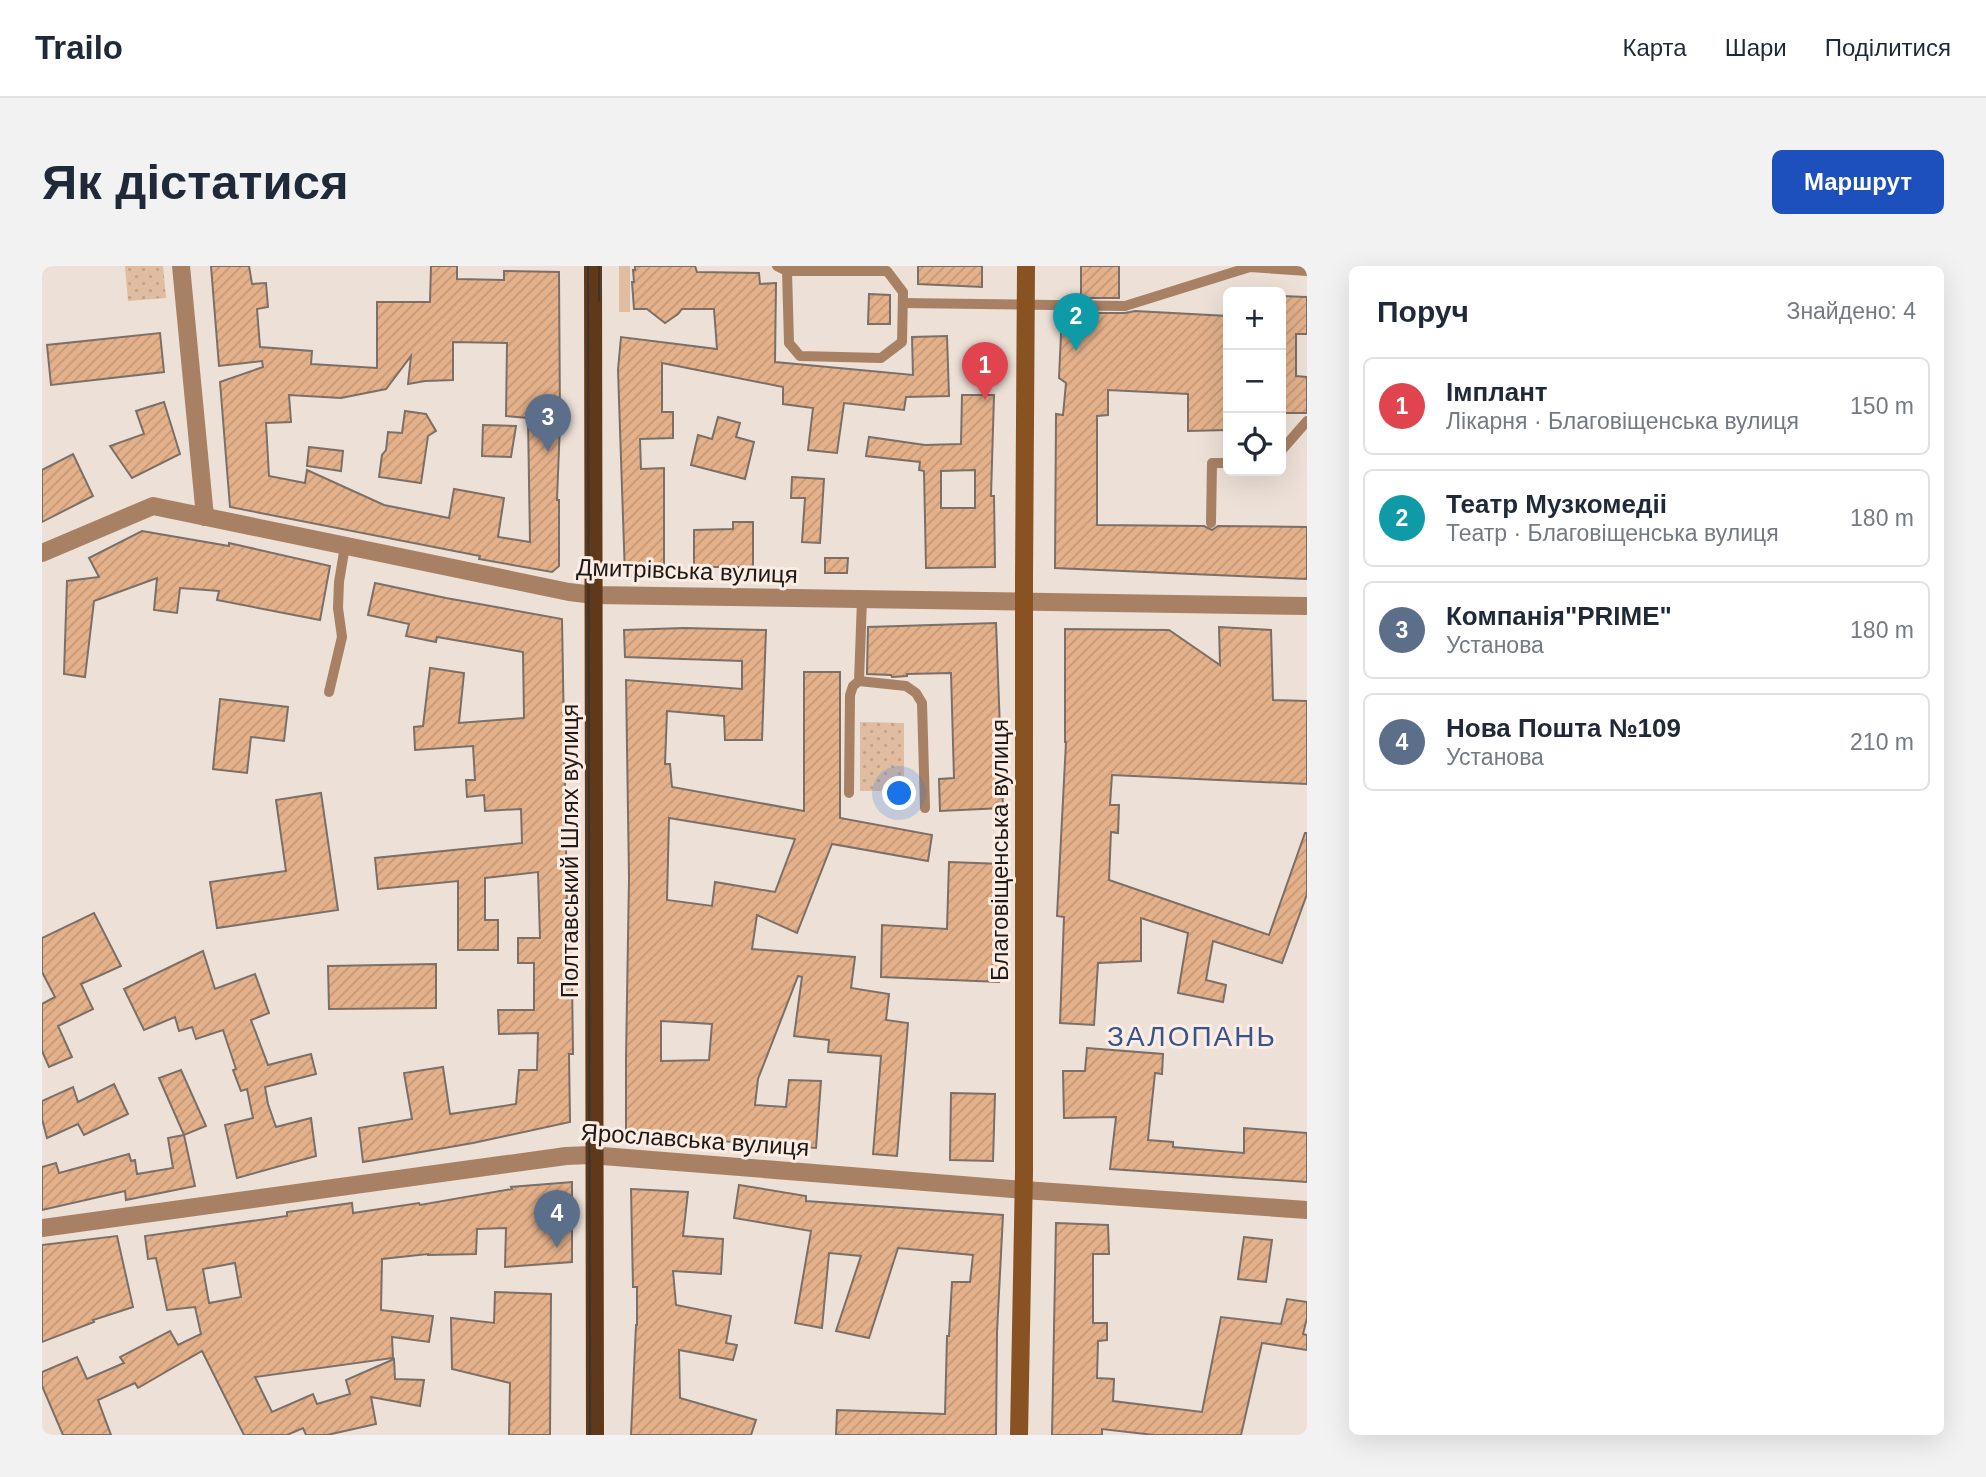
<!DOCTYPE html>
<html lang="uk">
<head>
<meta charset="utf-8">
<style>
  body { margin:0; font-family:Helvetica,sans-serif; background:#f2f2f3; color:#1f2937 }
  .controls { position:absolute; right:21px; top:21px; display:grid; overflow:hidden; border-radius:10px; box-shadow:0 7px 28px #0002 }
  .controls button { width:63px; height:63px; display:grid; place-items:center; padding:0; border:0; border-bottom:2px solid #e0e1e3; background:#fff; color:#1f2937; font:35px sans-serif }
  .you { position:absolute; left:858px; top:528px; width:24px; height:24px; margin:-18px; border:5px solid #fff; border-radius:50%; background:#1a73e8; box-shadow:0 0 0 10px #1a73e833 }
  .badge { display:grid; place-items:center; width:46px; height:46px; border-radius:50%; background:#1d50bd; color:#fff; font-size:23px; font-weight:700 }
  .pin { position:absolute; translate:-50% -58px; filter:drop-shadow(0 2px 4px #0008) }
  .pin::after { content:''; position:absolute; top:37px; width:24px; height:21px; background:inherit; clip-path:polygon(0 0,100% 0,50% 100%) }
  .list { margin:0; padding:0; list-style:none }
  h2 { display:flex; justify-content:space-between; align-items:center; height:91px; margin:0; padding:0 28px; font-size:30px }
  h2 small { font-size:23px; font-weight:400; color:#747a83 }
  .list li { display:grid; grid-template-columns:46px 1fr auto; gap:21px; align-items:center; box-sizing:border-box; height:98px; margin:0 14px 14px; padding:0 14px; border:2px solid #e0e1e3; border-radius:10px }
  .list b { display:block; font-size:26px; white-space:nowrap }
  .list p { margin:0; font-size:23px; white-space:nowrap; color:#747a83 }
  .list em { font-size:23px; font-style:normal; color:#747a83 }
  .icon { flex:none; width:38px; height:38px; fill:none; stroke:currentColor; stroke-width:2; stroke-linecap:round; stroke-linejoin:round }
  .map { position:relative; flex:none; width:1265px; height:1169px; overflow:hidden; border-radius:10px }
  header { display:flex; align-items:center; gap:42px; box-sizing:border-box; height:98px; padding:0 35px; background:#fff; border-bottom:2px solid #e0e1e3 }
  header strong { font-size:33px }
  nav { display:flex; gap:38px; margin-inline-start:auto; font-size:24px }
  .intro { display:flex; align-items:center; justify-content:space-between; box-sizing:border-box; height:168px; padding:0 42px }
  h1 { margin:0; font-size:49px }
  .button { padding:18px 32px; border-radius:10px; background:#1d50bd; color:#fff; font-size:24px; font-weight:700 }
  main { display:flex; gap:42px; padding:0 42px }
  aside { flex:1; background:#fff; border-radius:10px; box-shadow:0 7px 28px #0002 }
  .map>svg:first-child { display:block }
</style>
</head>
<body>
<header>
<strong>Trailo</strong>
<nav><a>Карта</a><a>Шари</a><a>Поділитися</a></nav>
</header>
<div class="intro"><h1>Як дістатися</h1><a class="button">Маршрут</a></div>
<main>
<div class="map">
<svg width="1265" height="1169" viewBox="0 0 1265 1169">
  <defs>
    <pattern id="park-dots" width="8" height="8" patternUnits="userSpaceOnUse" patternTransform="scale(1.75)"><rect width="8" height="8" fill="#e0bca1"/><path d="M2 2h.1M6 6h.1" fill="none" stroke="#c0a18a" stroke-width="1.8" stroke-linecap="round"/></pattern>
    <pattern id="building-hatch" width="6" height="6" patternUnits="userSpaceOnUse" patternTransform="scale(1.75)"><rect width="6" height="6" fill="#e4b18b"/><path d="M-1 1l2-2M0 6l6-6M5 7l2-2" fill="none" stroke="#c39877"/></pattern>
  </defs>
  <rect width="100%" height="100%" fill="#ede0d7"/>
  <rect fill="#e0bca1" x="577" y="0" width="11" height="46"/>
  <g fill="url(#park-dots)">
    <path d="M 83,0 L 121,0 L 124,32 L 86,35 Z"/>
    <path d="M 818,456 L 862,457 L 862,525 L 818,525 Z"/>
  </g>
  <g fill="url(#building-hatch)" stroke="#7b6f67" stroke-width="2" fill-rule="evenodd">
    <path d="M 169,0 L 207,0 L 210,18 L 224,17 L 226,41 L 215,43 L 218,81 L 270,85 L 269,98 L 335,102 L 335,36 L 388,36 L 389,0 L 415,0 L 415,13 L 462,14 L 462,5 L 517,6 L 518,157 L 515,234 L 517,234 L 517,300 L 510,306 L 437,293 L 438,290 L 188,241 L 178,116 L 221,101 L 220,95 L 177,100 ZM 411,76 L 465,77 L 464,150 L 486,152 L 488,276 L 456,271 L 462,232 L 412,223 L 407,252 L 342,239 L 265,204 L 263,217 L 227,210 L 224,157 L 249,156 L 247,129 L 299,132 L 344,123 L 369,90 L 366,118 L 383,115 L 411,114 Z"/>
    <path d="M 593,0 L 653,0 L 655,6 L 717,7 L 718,18 L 734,17 L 733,96 L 871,109 L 870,71 L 905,70 L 907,130 L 864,131 L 862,144 L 802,137 L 795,187 L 766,184 L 771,142 L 741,138 L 741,121 L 620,97 L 620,146 L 631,146 L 631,172 L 598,173 L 599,203 L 622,202 L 622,311 L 583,310 L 576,104 L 579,71 L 675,83 L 672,43 L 640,43 L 636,48 L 623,57 L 605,43 L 592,43 L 590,16 L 592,16 L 591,4 L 593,4 Z"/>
    <path d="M 876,0 L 940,0 L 940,21 L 876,18 Z"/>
    <rect x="1039" y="0" width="38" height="32"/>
    <path d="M 827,28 L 848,29 L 848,58 L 826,58 Z"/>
    <path d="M 1239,30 L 1265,31 L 1265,68 L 1254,68 L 1254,110 L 1265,111 L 1265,147 L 1239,147 Z"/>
    <path d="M 1093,45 L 1186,50 L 1186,164 L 1146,165 L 1146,128 L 1066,124 L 1066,149 L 1055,150 L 1055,259 L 1162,260 L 1170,264 L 1176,260 L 1265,261 L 1265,313 L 1013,302 L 1014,148 L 1021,149 L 1024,117 L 1017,112 L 1020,47 L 1083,47 Z"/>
    <path d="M 118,67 L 122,106 L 9,119 L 5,79 Z"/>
    <path d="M 920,129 L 952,129 L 949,230 L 952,230 L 953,301 L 884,302 L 882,205 L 877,204 L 878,196 L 824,190 L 827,171 L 883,179 L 919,178 ZM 933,204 L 933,242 L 899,242 L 899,205 Z"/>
    <path d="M 122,136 L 138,188 L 90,212 L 68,180 L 102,168 L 94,145 Z"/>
    <path d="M 363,145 L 384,148 L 394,165 L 386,170 L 379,217 L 337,211 L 340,189 L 344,184 L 346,166 L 360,167 Z"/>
    <path d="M 676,151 L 698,157 L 694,171 L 712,176 L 703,213 L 649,199 L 656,169 L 670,173 Z"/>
    <path d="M 441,159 L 474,160 L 469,191 L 440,190 Z"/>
    <path d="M 267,181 L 301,185 L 299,205 L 265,200 Z"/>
    <path d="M 31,188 L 51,230 L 0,256 L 0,204 Z"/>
    <path d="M 750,211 L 782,213 L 778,277 L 760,276 L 763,232 L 749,232 Z"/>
    <path d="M 691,256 L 711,256 L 711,301 L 652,301 L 652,264 L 691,263 Z"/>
    <path d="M 100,265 L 187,280 L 187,277 L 288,300 L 278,354 L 175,334 L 177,325 L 138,322 L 135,347 L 112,344 L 115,312 L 52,335 L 43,411 L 22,408 L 25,315 L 57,311 L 47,292 Z"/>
    <path d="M 783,292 L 806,292 L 805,307 L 783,307 Z"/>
    <path d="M 333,317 L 404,332 L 520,353 L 525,639 L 529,639 L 531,788 L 527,788 L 528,856 L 431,877 L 321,896 L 317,862 L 370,853 L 362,807 L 401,801 L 408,848 L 474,838 L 477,804 L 495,804 L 496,767 L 457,768 L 456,744 L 492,744 L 492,697 L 476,697 L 476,672 L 498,672 L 496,606 L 443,612 L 443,654 L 456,654 L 456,684 L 416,684 L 416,615 L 336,623 L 333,592 L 480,577 L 479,543 L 443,545 L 442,529 L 425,531 L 424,514 L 433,514 L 431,480 L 373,484 L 372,461 L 381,460 L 388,402 L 422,407 L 417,457 L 482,452 L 481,386 L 395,371 L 394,376 L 364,370 L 367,358 L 326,349 Z"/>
    <path d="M 954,357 L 961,542 L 898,545 L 897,513 L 912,512 L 909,407 L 865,408 L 865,410 L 850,411 L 849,409 L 825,408 L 826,361 Z"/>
    <path d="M 1177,361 L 1229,364 L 1231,434 L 1265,435 L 1265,518 L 1070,509 L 1068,539 L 1077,539 L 1076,567 L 1069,566 L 1067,614 L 1227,669 L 1263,567 L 1265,567 L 1265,628 L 1240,697 L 1171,675 L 1164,714 L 1184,719 L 1181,736 L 1136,727 L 1146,667 L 1099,652 L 1099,695 L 1056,697 L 1052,759 L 1018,757 L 1022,651 L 1015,650 L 1024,476 L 1023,476 L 1023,363 L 1127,364 L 1178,399 Z"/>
    <path d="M 642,362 L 724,364 L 720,474 L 683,474 L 682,450 L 625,445 L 623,498 L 628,498 L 630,521 L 762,545 L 762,406 L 798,406 L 798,552 L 890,569 L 886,595 L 790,578 L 755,667 L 715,649 L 710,683 L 813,691 L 809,722 L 847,728 L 844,754 L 866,757 L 855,890 L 831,888 L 839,790 L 786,786 L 787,774 L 752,770 L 760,711 L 756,710 L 716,813 L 713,839 L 744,841 L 747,814 L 779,815 L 774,882 L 584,868 L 584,793 L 587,612 L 584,414 L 700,423 L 700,395 L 583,391 L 582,364 ZM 627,552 L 753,573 L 733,626 L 673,616 L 670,640 L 625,634 ZM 619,755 L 670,758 L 667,794 L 619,795 Z"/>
    <path d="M 178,433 L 246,441 L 242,475 L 209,471 L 205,507 L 171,503 Z"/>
    <path d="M 279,527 L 296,644 L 175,662 L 168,616 L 244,605 L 234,534 Z"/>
    <path d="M 907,596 L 961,598 L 957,716 L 839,711 L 840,659 L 905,663 Z"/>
    <path d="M 52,647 L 79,700 L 39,718 L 51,743 L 16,760 L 30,791 L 7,801 L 0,785 L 0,738 L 13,731 L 0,706 L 0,672 Z"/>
    <path d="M 161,685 L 173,723 L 213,708 L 227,747 L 209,754 L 226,799 L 269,788 L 274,808 L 223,821 L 226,838 L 234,861 L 269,852 L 274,890 L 195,912 L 183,859 L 211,852 L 205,823 L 199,825 L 191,804 L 194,803 L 181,764 L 154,773 L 150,761 L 137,765 L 133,751 L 102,764 L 82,723 Z"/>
    <path d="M 394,698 L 394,742 L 287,743 L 286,700 Z"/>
    <path d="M 1045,782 L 1121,788 L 1120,808 L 1113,807 L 1106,874 L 1131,876 L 1131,881 L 1202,887 L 1202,862 L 1265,867 L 1265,916 L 1068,903 L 1074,851 L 1022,852 L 1021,805 L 1043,805 Z"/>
    <path d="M 139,804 L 164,860 L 142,869 L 117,812 Z"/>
    <path d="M 72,818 L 86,848 L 42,869 L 36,858 L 5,872 L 0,853 L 0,835 L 31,821 L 36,836 Z"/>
    <path d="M 909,827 L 953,828 L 951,895 L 908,894 Z"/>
    <path d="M 142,869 L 153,920 L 84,934 L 83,925 L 0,944 L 0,901 L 14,897 L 17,907 L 87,888 L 89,895 L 93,894 L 95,908 L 131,902 L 126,872 Z"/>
    <path d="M 530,916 L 530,996 L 463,1001 L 464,962 L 435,963 L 434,988 L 386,989 L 386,988 L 340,993 L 339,1044 L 391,1050 L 387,1076 L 350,1071 L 351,1092 L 213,1111 L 230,1146 L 271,1128 L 275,1138 L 308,1128 L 304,1114 L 352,1093 L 353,1113 L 382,1114 L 378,1140 L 329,1131 L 334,1158 L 285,1169 L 264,1169 L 261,1162 L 245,1169 L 202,1169 L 160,1085 L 96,1122 L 93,1117 L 56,1134 L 69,1169 L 21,1169 L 0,1120 L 0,1106 L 35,1091 L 45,1113 L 82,1097 L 78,1091 L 128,1065 L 136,1079 L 159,1068 L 153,1041 L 125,1044 L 114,992 L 106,993 L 103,970 L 245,950 L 245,946 L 310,937 L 311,947 L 377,937 L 378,939 L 470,923 L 469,921 ZM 193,997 L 199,1031 L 167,1037 L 161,1003 Z"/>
    <path d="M 697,919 L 764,930 L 764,935 L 961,949 L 955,1066 L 954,1169 L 794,1169 L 795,1144 L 903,1148 L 905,1070 L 907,1070 L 910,1016 L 928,1016 L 931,989 L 856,982 L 827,1072 L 794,1065 L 819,990 L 787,987 L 780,1062 L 753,1057 L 769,965 L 692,952 Z"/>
    <path d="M 589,923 L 646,926 L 641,970 L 681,973 L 679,1008 L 631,1005 L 634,1039 L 689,1050 L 684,1077 L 695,1079 L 691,1094 L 637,1084 L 638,1132 L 714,1154 L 709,1169 L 589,1169 L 594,1059 L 595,1059 L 595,1021 L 591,1021 Z"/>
    <path d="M 1014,957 L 1066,959 L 1067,988 L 1051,988 L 1051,1057 L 1065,1057 L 1065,1074 L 1056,1075 L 1055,1112 L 1072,1113 L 1071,1135 L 1160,1146 L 1179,1051 L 1239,1058 L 1245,1033 L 1265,1036 L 1265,1052 L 1261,1068 L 1265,1069 L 1265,1084 L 1220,1077 L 1199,1169 L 1112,1169 L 1060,1163 L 1060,1169 L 1010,1169 Z"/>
    <path d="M 75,970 L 91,1041 L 51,1054 L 52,1056 L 0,1076 L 0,979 Z"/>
    <path d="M 1202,971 L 1230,974 L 1224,1016 L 1196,1013 Z"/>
    <path d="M 453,1026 L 509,1028 L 508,1169 L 467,1169 L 468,1117 L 410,1103 L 409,1052 L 452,1057 Z"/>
  </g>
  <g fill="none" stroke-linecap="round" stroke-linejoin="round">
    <g stroke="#a88165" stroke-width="10">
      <path d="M 735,0 L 745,5 L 845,5 L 861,26 L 860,76 L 839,92 L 758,90 L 747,77 L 745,5"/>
      <path d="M 861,37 L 1083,40 L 1208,1 L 1265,5"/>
      <path d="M 1239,185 L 1265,155"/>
      <path d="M 1169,257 L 1170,197 L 1186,197"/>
      <path d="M 817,415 L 864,420 L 874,427 L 880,437 L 883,542"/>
      <path d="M 287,426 L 300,371 L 296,342 L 297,316 L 303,280"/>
      <path d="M 807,527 L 808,429 L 811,420 L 817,415 L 820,334"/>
    </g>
    <g stroke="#a88165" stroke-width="18">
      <path d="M 139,0 L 163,251"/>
      <path d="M 0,287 L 111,240 L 527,326 L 552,329 L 1265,340"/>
      <path d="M 0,962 L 524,890 L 548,889 L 982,924 L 1265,944"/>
    </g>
    <path stroke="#885223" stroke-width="18" d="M 977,1169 L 982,906 L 982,314 L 984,0"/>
    <path stroke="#5f3919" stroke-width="18" d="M 551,0 L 553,1169"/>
    <g stroke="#3a3430" stroke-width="2">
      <path d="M 546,0 L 548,1169"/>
      <path d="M 557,0 L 557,35"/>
    </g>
  </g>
  <g text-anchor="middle" stroke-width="6" stroke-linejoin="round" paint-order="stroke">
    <g font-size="24" fill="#1f1a17" stroke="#fbede4">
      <text transform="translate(645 305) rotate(2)" y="8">Дмитрівська вулиця</text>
      <text transform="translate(958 584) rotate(-90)" y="8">Благовіщенська вулиця</text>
      <text transform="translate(528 585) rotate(-90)" y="8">Полтавський Шлях вулиця</text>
      <text transform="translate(653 874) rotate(4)" y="8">Ярославська вулиця</text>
    </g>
    <g font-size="28" letter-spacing="2" fill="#37548e" stroke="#fbede4">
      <text x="1150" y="780">ЗАЛОПАНЬ</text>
    </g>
  </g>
</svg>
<div class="controls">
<button>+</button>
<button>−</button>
<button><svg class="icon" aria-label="locate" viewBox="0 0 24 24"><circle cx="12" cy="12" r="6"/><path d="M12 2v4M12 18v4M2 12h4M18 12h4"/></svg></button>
</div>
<div class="you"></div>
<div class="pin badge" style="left:943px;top:134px;background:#e0444e">1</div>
<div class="pin badge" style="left:1034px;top:85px;background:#0f9aa8">2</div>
<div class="pin badge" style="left:506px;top:186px;background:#5c6f8a">3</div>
<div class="pin badge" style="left:515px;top:982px;background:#5c6f8a">4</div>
</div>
<aside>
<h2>Поруч<small>Знайдено: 4</small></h2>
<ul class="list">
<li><span class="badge" style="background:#e0444e">1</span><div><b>Імплант</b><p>Лікарня · Благовіщенська вулиця</p></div><em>150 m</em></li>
<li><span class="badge" style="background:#0f9aa8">2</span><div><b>Театр Музкомедіі</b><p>Театр · Благовіщенська вулиця</p></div><em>180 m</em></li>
<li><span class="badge" style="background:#5c6f8a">3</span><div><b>Компанія&quot;PRIME&quot;</b><p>Установа</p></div><em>180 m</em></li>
<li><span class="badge" style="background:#5c6f8a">4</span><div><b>Нова Пошта №109</b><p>Установа</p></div><em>210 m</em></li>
</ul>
</aside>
</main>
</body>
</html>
